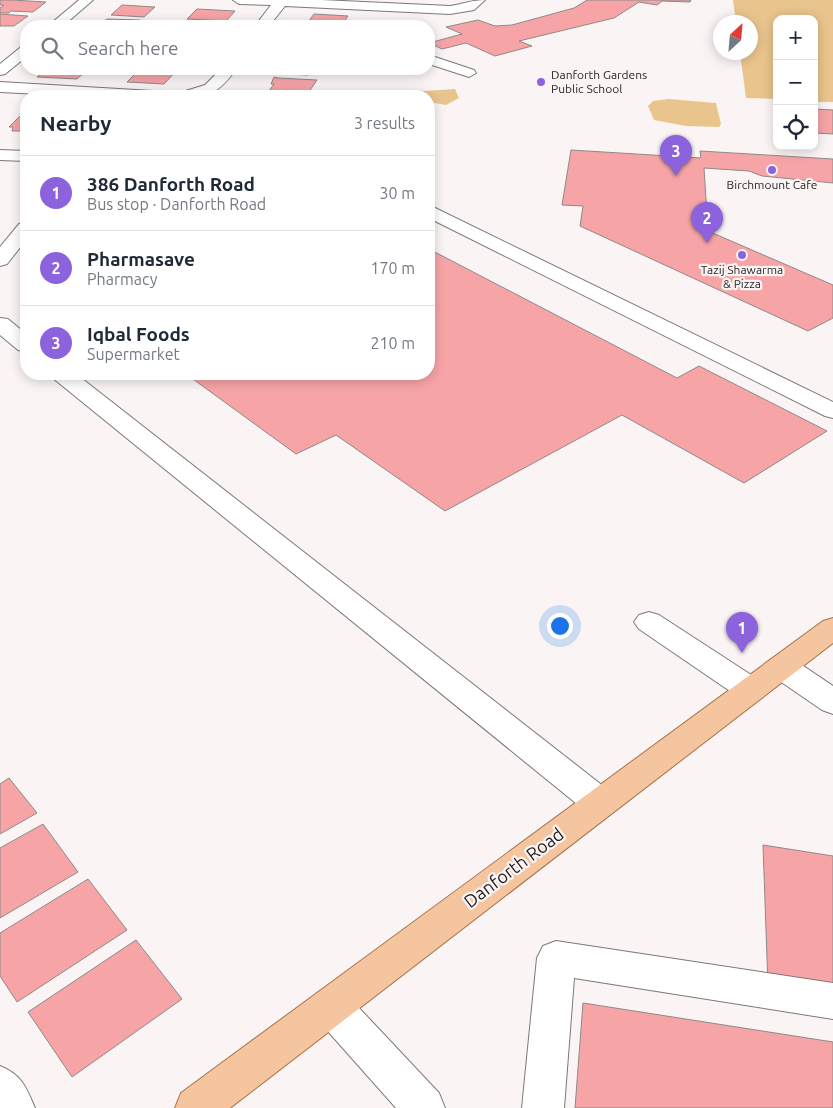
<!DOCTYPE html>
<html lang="en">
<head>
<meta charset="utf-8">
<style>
  body { margin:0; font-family:Ubuntu,sans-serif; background:#f2f2f3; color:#1f2937 }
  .controls { position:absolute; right:15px; top:15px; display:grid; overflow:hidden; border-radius:10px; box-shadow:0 2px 12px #0003 }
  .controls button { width:45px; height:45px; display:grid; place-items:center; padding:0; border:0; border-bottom:1px solid #e0e1e3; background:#fff; color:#1f2937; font:25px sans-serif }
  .compass { position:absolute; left:713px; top:15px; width:45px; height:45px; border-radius:50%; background:#fff; box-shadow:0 2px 12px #0003; rotate:26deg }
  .you { position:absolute; left:559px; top:625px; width:18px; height:18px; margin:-12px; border:4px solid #fff; border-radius:50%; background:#1a73e8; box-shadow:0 0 0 8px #1a73e833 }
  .badge { display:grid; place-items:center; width:32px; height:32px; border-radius:50%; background:#8c62dd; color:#fff; font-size:16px; font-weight:700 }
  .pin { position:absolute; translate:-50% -41px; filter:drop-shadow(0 1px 2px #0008) }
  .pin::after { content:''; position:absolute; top:26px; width:18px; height:15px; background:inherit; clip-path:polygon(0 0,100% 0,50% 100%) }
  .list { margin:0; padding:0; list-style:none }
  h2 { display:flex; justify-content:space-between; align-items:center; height:65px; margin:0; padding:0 20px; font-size:21px }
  h2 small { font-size:16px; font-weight:400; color:#747a83 }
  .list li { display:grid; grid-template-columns:32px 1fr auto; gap:15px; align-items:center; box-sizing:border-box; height:75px; padding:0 20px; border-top:1px solid #e0e1e3 }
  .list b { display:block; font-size:19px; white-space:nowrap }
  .list p { margin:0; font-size:16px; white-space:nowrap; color:#747a83 }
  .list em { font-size:16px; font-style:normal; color:#747a83 }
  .icon { flex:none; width:28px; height:28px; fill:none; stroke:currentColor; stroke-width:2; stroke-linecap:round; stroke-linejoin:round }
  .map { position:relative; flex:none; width:833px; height:1108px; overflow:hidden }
  .search { position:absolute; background:#fff; box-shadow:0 2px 12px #0003; left:20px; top:20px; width:415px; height:55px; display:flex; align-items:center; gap:12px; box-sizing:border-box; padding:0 18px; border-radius:20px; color:#747a83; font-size:19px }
  .panel { position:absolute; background:#fff; box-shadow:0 2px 12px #0003; left:20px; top:90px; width:415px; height:290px; border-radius:20px }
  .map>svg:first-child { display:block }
</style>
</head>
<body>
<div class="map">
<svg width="833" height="1108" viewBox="0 0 833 1108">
  <rect width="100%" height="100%" fill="#faf5f4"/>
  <g fill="#e9c48d">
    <path d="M 733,0 L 833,0 L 833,102 L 814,102 L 814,19 L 777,19 L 777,99 L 746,98 L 740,53 L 750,52 L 750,22 L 736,22 Z"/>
    <path d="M 455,89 L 459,98 L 446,105 L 429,102 L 429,96 L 415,95 L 424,91 Z"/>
    <path d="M 669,99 L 716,103 L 721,124 L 719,127 L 686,126 L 654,120 L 648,106 L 653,101 Z"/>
  </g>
  <g fill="#f7a4a7" stroke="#8e8989">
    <path d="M 0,0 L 12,0 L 46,2 L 33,12 L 11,11 L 9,13 L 0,13 L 0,8 L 4,5 L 0,5 Z"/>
    <path d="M 587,0 L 691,0 L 690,2 L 662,1 L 657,5 L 639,2 L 614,18 L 519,41 L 532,46 L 495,56 L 466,43 L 442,49 L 429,43 L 462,34 L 446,27 L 478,20 L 495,26 L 512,25 L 574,8 Z"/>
    <path d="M 122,5 L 155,7 L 144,17 L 111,15 Z"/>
    <path d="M 197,9 L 235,11 L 226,21 L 187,19 Z"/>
    <path d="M 0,14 L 28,16 L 14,26 L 0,26 Z"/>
    <path d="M 314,14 L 348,16 L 341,26 L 306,25 Z"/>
    <path d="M 107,19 L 140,20 L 134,26 L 92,26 L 95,24 L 101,24 Z"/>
    <path d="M 183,23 L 222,25 L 180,26 Z"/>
    <path d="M 46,69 L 88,69 L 77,79 L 37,77 Z"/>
    <path d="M 140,69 L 176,71 L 164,84 L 127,82 Z"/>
    <path d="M 312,69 L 308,75 L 267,73 L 269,70 L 267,70 Z"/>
    <path d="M 274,77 L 279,78 L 317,80 L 308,93 L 269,91 L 274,84 L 271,84 Z"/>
    <path d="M 814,109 L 833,110 L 833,134 L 814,133 Z"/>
    <path d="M 26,110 L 26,128 L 21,131 L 12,131 L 13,127 L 9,127 Z"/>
    <path d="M 571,150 L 701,158 L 700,151 L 833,159 L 833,183 L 762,176 L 749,171 L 704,168 L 708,231 L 833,285 L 833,318 L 808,331 L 580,226 L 583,206 L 562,205 Z"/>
    <path d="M 429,249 L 677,378 L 699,366 L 827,431 L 744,483 L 622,415 L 445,511 L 336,435 L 296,454 L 186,374 L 429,374 Z"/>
    <path d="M 9,778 L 37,813 L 0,834 L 0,784 Z"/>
    <path d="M 43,824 L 78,872 L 0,918 L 0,848 Z"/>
    <path d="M 763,845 L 833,856 L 833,997 L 768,986 Z"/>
    <path d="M 88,879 L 127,930 L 17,1002 L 0,976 L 0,933 Z"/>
    <path d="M 136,940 L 182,999 L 72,1077 L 28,1012 Z"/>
    <path d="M 583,1003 L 833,1042 L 833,1108 L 575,1108 Z"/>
  </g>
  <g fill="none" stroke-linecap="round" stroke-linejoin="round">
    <g stroke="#7c7877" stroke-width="2">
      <g id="minor">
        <path d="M 79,0 L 93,0 L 63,26 L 48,26 Z"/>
        <path d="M 233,0 L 321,0 L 450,6 C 463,4 472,0 485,0 L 474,10 L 450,14 L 285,6 L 269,26 L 255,26 L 271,5 L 239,4 Z"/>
        <path d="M 26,46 L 26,57 L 5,74 L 0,75 L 0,64 L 21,47 Z"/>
        <path d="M 429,55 L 474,70 L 476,73 L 469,77 L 429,64 Z"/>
        <path d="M 221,69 L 236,69 C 218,95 207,98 176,96 L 179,93 L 205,85 Z"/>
        <path d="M 0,82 L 153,91 L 161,96 L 79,96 L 0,92 Z"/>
        <path d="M 0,150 L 26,151 L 26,161 L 0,160 Z"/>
        <path d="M 429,205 L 833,402 L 833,418 L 825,416 L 429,218 Z"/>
        <path d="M 26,222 L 26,240 L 7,264 L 0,266 L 0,247 L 19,224 Z"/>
        <path d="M 0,318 L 8,319 L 26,334 L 26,352 L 18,350 L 0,335 Z"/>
        <path d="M 51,374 L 76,374 L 612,793 L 617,803 L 612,813 L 600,817 L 588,813 L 54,379 Z"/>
        <path d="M 649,612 L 659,615 L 762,682 L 767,690 L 762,698 L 751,701 L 740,698 L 639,629 L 634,622 L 639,615 Z"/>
        <path d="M 782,656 L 793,659 L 833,686 L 833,714 L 822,710 L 771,675 L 767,667 L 771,659 Z"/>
        <path d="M 556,941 L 833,983 L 833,1019 L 574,978 L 564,1108 L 522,1108 L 537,958 L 543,946 Z"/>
        <path d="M 331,988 L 345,993 L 439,1093 L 445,1108 L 396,1108 L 317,1019 L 311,1006 L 317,993 Z"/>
        <path d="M 0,1066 C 22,1075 26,1087 35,1108 L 0,1108 Z"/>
      </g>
    </g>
    <g stroke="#a77249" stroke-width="2">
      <path id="major" d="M 833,618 L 833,643 L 230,1108 L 175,1108 L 181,1093 L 823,621 Z"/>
    </g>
    <use href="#minor" fill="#fff" fill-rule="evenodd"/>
    <use href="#major" fill="#f5c5a0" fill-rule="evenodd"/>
  </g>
  <g fill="#8c62dd" stroke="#faf5f4" stroke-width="2">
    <circle cx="541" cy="82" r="5"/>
    <circle cx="772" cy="170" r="5"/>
    <circle cx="742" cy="255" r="5"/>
  </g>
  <g text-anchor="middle" stroke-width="4.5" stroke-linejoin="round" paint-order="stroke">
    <g font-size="12" fill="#211f1f" stroke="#faf5f4">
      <text x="551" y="79" text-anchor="start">Danforth Gardens<tspan x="551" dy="14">Public School</tspan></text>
      <text x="772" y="189">Birchmount Cafe</text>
      <text x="742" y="274">Tazij Shawarma<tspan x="742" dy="14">&amp; Pizza</tspan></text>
    </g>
    <g font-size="18" fill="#211f1f" stroke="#faf5f4">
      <text transform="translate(514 868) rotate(-37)" y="6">Danforth Road</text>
    </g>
  </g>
</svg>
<div class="controls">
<button>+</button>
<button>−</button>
<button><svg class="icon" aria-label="locate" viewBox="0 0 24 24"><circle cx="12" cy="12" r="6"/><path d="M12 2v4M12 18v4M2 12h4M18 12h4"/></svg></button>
</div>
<svg class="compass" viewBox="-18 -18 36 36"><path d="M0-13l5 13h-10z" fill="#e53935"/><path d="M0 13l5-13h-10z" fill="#747a83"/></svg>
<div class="you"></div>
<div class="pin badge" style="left:742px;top:653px">1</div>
<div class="pin badge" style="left:707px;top:243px">2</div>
<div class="pin badge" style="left:676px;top:176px">3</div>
<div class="search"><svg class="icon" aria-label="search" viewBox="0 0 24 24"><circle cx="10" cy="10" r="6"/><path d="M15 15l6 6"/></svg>Search here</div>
<section class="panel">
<h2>Nearby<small>3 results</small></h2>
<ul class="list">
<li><span class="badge">1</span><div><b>386 Danforth Road</b><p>Bus stop · Danforth Road</p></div><em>30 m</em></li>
<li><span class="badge">2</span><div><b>Pharmasave</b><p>Pharmacy</p></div><em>170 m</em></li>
<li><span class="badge">3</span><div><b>Iqbal Foods</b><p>Supermarket</p></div><em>210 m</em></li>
</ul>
</section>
</div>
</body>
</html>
